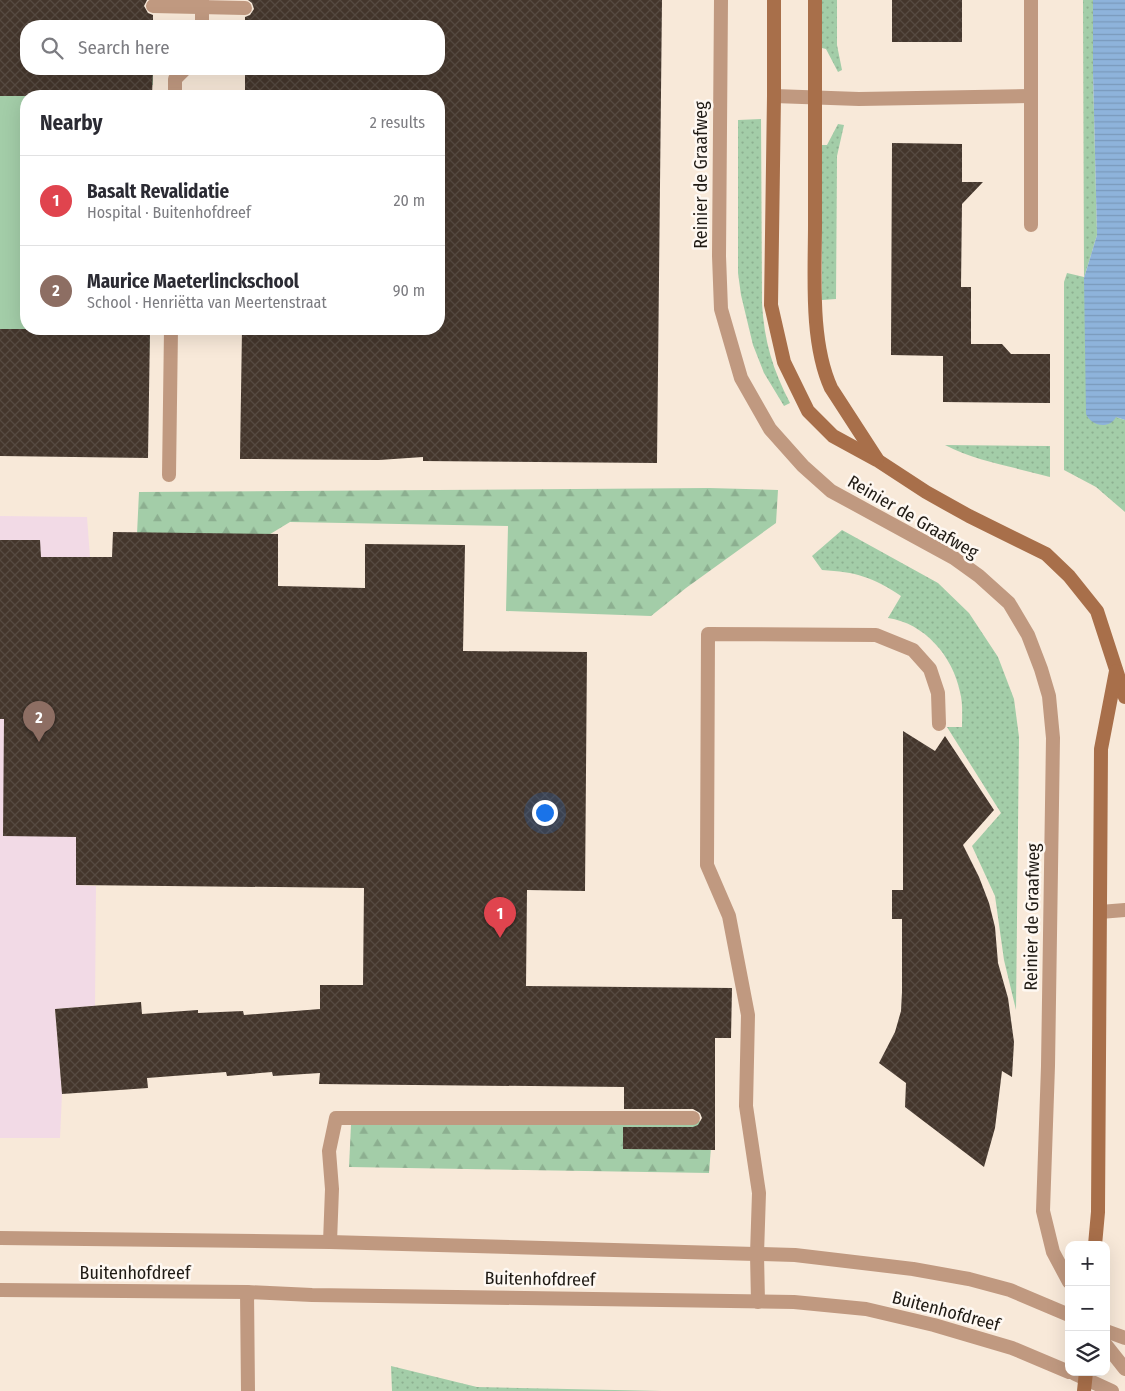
<!DOCTYPE html>
<html lang="en">
<head>
<meta charset="utf-8">
<style>
  body { margin:0; font-family:"Fira Sans Condensed",sans-serif; background:#f7f7f7; color:#2b2b33 }
  .controls { position:absolute; right:15px; bottom:15px; display:grid; overflow:hidden; border-radius:10px; box-shadow:0 5px 20px #0002 }
  .controls button { width:45px; height:45px; display:grid; place-items:center; padding:0; border:0; border-bottom:1px solid #e1e1e2; background:#fff; color:#2b2b33; font:25px sans-serif }
  .you { position:absolute; left:544px; top:812px; width:18px; height:18px; margin:-12px; border:4px solid #fff; border-radius:50%; background:#1a73e8; box-shadow:0 0 0 8px #1a73e833 }
  .badge { display:grid; place-items:center; width:32px; height:32px; border-radius:50%; background:#327b80; color:#fff; font-size:16px; font-weight:700 }
  .pin { position:absolute; translate:-50% -41px; filter:drop-shadow(0 1px 2px #0008) }
  .pin::after { content:''; position:absolute; top:26px; width:18px; height:15px; background:inherit; clip-path:polygon(0 0,100% 0,50% 100%) }
  .list { margin:0; padding:0; list-style:none }
  h2 { display:flex; justify-content:space-between; align-items:center; height:65px; margin:0; padding:0 20px; font-size:21px }
  h2 small { font-size:16px; font-weight:400; color:#7c7c81 }
  .list li { display:grid; grid-template-columns:32px 1fr auto; gap:15px; align-items:center; box-sizing:border-box; height:90px; padding:0 20px; border-top:1px solid #e1e1e2 }
  .list b { display:block; font-size:19px; white-space:nowrap }
  .list p { margin:0; font-size:16px; white-space:nowrap; color:#7c7c81 }
  .list em { font-size:16px; font-style:normal; color:#7c7c81 }
  .icon { flex:none; width:28px; height:28px; fill:none; stroke:currentColor; stroke-width:2; stroke-linecap:round; stroke-linejoin:round }
  .map { position:relative; flex:none; width:1125px; height:1391px; overflow:hidden }
  .search { position:absolute; background:#fff; box-shadow:0 5px 20px #0002; left:20px; top:20px; width:425px; height:55px; display:flex; align-items:center; gap:12px; box-sizing:border-box; padding:0 18px; border-radius:20px; color:#7c7c81; font-size:19px }
  .panel { position:absolute; background:#fff; box-shadow:0 5px 20px #0002; left:20px; top:90px; width:425px; height:245px; border-radius:20px }
  .map>svg:first-child { display:block }
</style>
</head>
<body>
<div class="map">
<svg width="1125" height="1391" viewBox="0 0 1125 1391">
  <defs>
    <pattern id="grass-dots" width="8" height="8" patternUnits="userSpaceOnUse" patternTransform="scale(1.25)"><rect width="8" height="8" fill="#a3cda8"/><path d="M2 2h.1M6 6h.1" fill="none" stroke="#8caf90" stroke-width="1.8" stroke-linecap="round"/></pattern>
    <pattern id="forest-firs" width="22" height="20" patternUnits="userSpaceOnUse" patternTransform="scale(1.25)"><rect width="22" height="20" fill="#a3cda8"/><path d="M5 1l3.5 6h-7zM16 11l3.5 6h-7z" fill="#8caf90"/></pattern>
    <pattern id="water-rules" width="6" height="5" patternUnits="userSpaceOnUse" patternTransform="scale(1.25)"><rect width="6" height="5" fill="#8eb3db"/><path d="M0 2.5h6" fill="none" stroke="#7a99bb"/></pattern>
    <pattern id="building-cross-hatch" width="8" height="8" patternUnits="userSpaceOnUse" patternTransform="scale(1.25)"><rect width="8" height="8" fill="#44362c"/><path d="M0 0l8 8M0 8l8-8" fill="none" stroke="#564a41"/></pattern>
  </defs>
  <rect width="100%" height="100%" fill="#f8e9d9"/>
  <path fill="#f2dae6" d="M 0,516 L 87,517 L 90,557 L 89,624 L 76,837 L 76,885 L 96,886 L 95,1006 L 55,1009 L 62,1094 L 60,1138 L 0,1138 Z"/>
  <g fill="url(#grass-dots)">
    <path d="M 822,0 L 837,0 L 837,45 L 842,70 L 838,72 L 826,49 L 822,48 Z"/>
    <path d="M 1083,0 L 1093,0 L 1093,73 L 1097,235 L 1084,278 L 1116,417 L 1125,420 L 1125,512 L 1096,487 L 1064,470 L 1064,282 L 1067,273 L 1084,277 Z"/>
    <path d="M 761,119 L 762,303 C 764,341 773,370 790,403 L 784,406 L 764,373 L 753,345 L 741,295 L 738,273 L 738,120 Z"/>
    <path d="M 838,124 L 844,125 L 837,156 L 836,299 L 822,300 L 822,145 L 827,145 Z"/>
    <path d="M 945,445 L 1050,446 L 1050,477 C 1015,467 978,462 945,445 Z"/>
    <path d="M 842,530 L 938,583 L 969,613 L 998,657 L 1014,699 L 1019,737 L 1016,1010 L 1004,960 L 995,896 L 972,846 L 1001,813 L 947,727 L 962,727 C 962,715 963,703 960,692 C 953,656 924,623 888,618 L 901,596 C 873,577 856,572 822,570 L 812,556 Z"/>
    <path d="M 391,1366 L 477,1387 L 662,1391 L 392,1391 Z"/>
  </g>
  <g fill="url(#forest-firs)">
    <path d="M 709,488 L 778,490 L 776,523 L 686,588 L 651,616 L 506,611 L 508,526 L 290,522 L 262,539 L 137,534 L 139,492 Z"/>
    <path d="M 713,1121 L 709,1173 L 349,1167 L 351,1125 Z"/>
  </g>
  <path fill="#a3cda8" d="M 0,35 L 26,35 L 26,69 L 153,69 L 153,85 L 93,81 L 94,96 L 26,96 L 26,329 L 150,329 L 149,356 L 0,353 Z"/>
  <path fill="url(#water-rules)" d="M 1093,0 L 1125,0 L 1125,420 L 1116,417 C 1109,430 1091,426 1086,414 L 1084,278 L 1097,235 L 1093,73 Z"/>
  <g fill="url(#building-cross-hatch)">
    <path d="M 0,0 L 147,0 L 144,6 L 148,13 L 153,15 L 153,26 L 26,26 L 26,69 L 153,69 L 152,96 L 0,96 Z"/>
    <path d="M 248,0 L 662,0 L 657,463 L 423,461 L 423,457 L 379,460 L 240,459 L 242,329 L 439,329 L 439,96 L 245,96 L 245,69 L 439,69 L 439,26 L 245,26 L 245,17 L 250,15 L 254,9 L 252,3 Z"/>
    <rect x="892" y="0" width="70" height="42"/>
    <path d="M 892,143 L 962,144 L 962,182 L 983,182 L 962,204 L 961,287 L 971,287 L 971,344 L 1002,344 L 1011,354 L 1050,354 L 1050,403 L 943,402 L 943,356 L 891,355 Z"/>
    <path d="M 0,329 L 150,329 L 148,458 L 0,456 Z"/>
    <path d="M 113,532 L 278,534 L 278,586 L 365,588 L 365,544 L 465,545 L 463,651 L 587,652 L 585,891 L 527,890 L 526,986 L 732,988 L 731,1038 L 715,1038 L 715,1150 L 623,1149 L 623,1127 L 693,1127 L 698,1125 L 702,1118 L 700,1113 L 693,1109 L 624,1109 L 624,1087 L 319,1084 L 320,1073 L 273,1076 L 272,1072 L 227,1076 L 226,1072 L 147,1078 L 148,1088 L 62,1094 L 55,1009 L 141,1002 L 142,1014 L 198,1010 L 198,1013 L 243,1011 L 244,1015 L 320,1009 L 320,985 L 363,985 L 364,888 L 76,885 L 76,837 L 3,836 L 4,719 L 0,719 L 0,540 L 40,540 L 41,557 L 112,557 Z"/>
    <path d="M 903,731 L 935,751 L 945,736 L 994,810 L 963,845 L 979,877 L 989,903 L 995,927 L 998,963 L 1008,998 L 1014,1042 L 1012,1077 L 1002,1071 L 995,1128 L 984,1167 L 905,1107 L 906,1083 L 879,1063 L 895,1032 L 901,1011 L 902,992 L 902,919 L 892,919 L 892,890 L 903,890 Z"/>
  </g>
  <g fill="none" stroke-linecap="round" stroke-linejoin="round">
    <g stroke="#c09980" stroke-width="14">
      <path d="M 721,0 L 719,256 L 721,309 L 741,378 L 770,429 L 803,466 L 831,491 L 954,558 L 979,576 L 1009,603 L 1028,635 L 1041,669 L 1049,696 L 1053,738 L 1048,1066 L 1043,1211 L 1053,1252 L 1069,1282"/>
      <path d="M 153,6 L 245,8"/>
      <path d="M 774,96 L 859,99 L 1031,96"/>
      <path d="M 1031,225 L 1031,0"/>
      <path d="M 1100,912 L 1125,910"/>
      <path d="M 330,1242 L 332,1189 L 329,1151 L 336,1118 L 693,1118"/>
      <path d="M 758,1302 L 757,1254 L 759,1193 L 746,1106 L 748,1015 L 729,916 L 707,865 L 708,634 L 876,635 L 913,650 L 930,669 L 938,693 L 939,724"/>
      <path d="M 1106,1345 L 1125,1369"/>
    </g>
    <g stroke="#c09980" stroke-width="14">
      <path d="M 202,26 L 202,0"/>
      <path d="M 175,96 L 175,79 L 185,69"/>
      <path d="M 169,475 L 171,329"/>
      <path d="M 247,1292 L 248,1391"/>
    </g>
    <g stroke="#c09980" stroke-width="14">
      <path d="M 0,1238 L 330,1242 L 795,1255 L 913,1269 L 969,1279 L 1010,1290 L 1069,1315"/>
      <path d="M 0,1290 L 247,1292 L 312,1295 L 794,1302 L 866,1309 L 934,1325 L 1012,1348 L 1069,1372"/>
      <path d="M 1106,1331 L 1125,1338"/>
      <path d="M 1075,1374 L 1112,1391"/>
    </g>
    <g stroke="#a86f4a" stroke-width="14">
      <path d="M 774,0 L 774,96 L 771,305 L 784,362 L 808,411 L 833,436 L 877,460 L 926,492 L 969,516 L 1046,554 L 1069,576 L 1097,611 L 1125,697"/>
      <path d="M 815,0 C 815,75 815,150 815,225 C 815,275 810,342 831,388 L 877,459"/>
      <path d="M 1095,1245 L 1098,1212 L 1101,749 L 1116,671"/>
      <path d="M 1084,1391 L 1086,1372"/>
    </g>
  </g>
  <g text-anchor="middle" stroke-width="5" stroke-linejoin="round" paint-order="stroke">
    <g font-size="18" fill="#1f1a14" stroke="#fef8f2">
      <text transform="translate(701 175) rotate(-90)" y="6">Reinier de Graafweg</text>
      <text transform="translate(913 517) rotate(30)" y="6">Reinier de Graafweg</text>
      <text transform="translate(1032 917) rotate(-89)" y="6">Reinier de Graafweg</text>
      <text x="135" y="1279">Buitenhofdreef</text>
      <text transform="translate(540 1279) rotate(1)" y="6">Buitenhofdreef</text>
      <text transform="translate(946 1311) rotate(15)" y="6">Buitenhofdreef</text>
    </g>
  </g>
</svg>
<div class="controls">
<button>+</button>
<button>−</button>
<button><svg class="icon" aria-label="layers" viewBox="0 0 24 24"><path d="M12 4l9 5-9 5-9-5zM3 14l9 5 9-5"/></svg></button>
</div>
<div class="you"></div>
<div class="pin badge" style="left:500px;top:938px;background:#e0444e">1</div>
<div class="pin badge" style="left:39px;top:742px;background:#8d6e63">2</div>
<div class="search"><svg class="icon" aria-label="search" viewBox="0 0 24 24"><circle cx="10" cy="10" r="6"/><path d="M15 15l6 6"/></svg>Search here</div>
<section class="panel">
<h2>Nearby<small>2 results</small></h2>
<ul class="list">
<li><span class="badge" style="background:#e0444e">1</span><div><b>Basalt Revalidatie</b><p>Hospital · Buitenhofdreef</p></div><em>20 m</em></li>
<li><span class="badge" style="background:#8d6e63">2</span><div><b>Maurice Maeterlinckschool</b><p>School · Henriëtta van Meertenstraat</p></div><em>90 m</em></li>
</ul>
</section>
</div>
</body>
</html>
